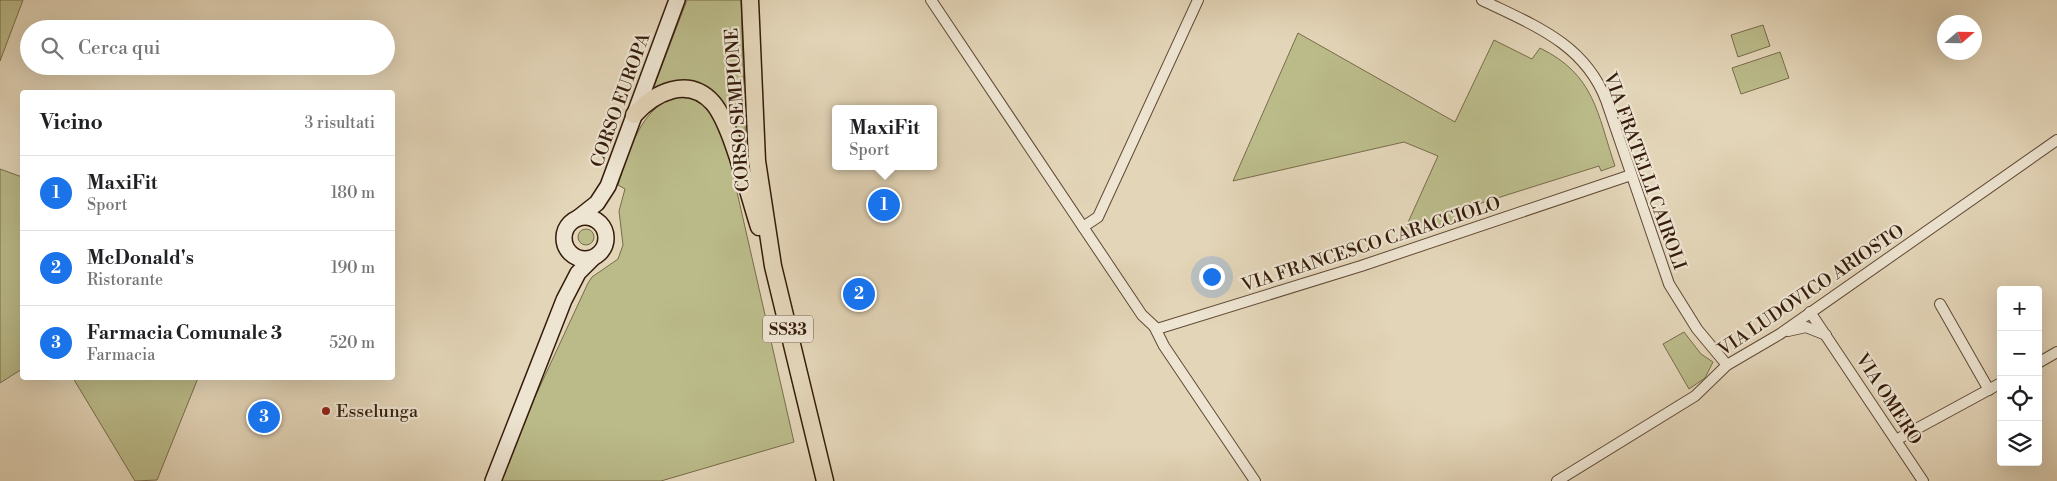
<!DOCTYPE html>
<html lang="it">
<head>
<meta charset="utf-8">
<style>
  body { margin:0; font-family:"Libre Bodoni",serif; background:#f2f2f2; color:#202124 }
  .controls { position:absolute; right:15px; bottom:15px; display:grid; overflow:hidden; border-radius:5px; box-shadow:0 5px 20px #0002 }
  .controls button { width:45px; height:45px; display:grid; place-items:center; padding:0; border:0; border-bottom:1px solid #e0e0e0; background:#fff; color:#202124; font:25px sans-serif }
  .compass { position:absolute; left:1937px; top:15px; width:45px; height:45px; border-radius:50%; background:#fff; box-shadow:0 5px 20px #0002; rotate:70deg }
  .you { position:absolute; left:1211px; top:276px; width:18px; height:18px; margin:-12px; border:4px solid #fff; border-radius:50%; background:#1a73e8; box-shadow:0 0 0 8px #1a73e833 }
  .badge { display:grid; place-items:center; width:32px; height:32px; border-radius:50%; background:#1a73e8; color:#fff; font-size:16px; font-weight:700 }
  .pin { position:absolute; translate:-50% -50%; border:2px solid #fff; box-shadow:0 1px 5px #0006 }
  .popup { position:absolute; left:832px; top:105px; width:105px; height:65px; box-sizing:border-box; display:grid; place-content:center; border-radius:5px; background:#fff; filter:drop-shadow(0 1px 4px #0005); font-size:16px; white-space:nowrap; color:#757577 }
  .popup b { font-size:19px; color:#202124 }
  .popup::after { content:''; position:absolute; left:50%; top:100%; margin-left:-10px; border:10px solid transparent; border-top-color:#fff }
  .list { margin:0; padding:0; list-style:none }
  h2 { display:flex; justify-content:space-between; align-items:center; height:65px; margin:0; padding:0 20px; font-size:21px }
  h2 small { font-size:16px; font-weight:400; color:#757577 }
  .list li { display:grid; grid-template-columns:32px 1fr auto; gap:15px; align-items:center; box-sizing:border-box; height:75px; padding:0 20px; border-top:1px solid #e0e0e0 }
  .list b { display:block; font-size:19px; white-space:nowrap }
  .list p { margin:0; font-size:16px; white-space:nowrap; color:#757577 }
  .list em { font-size:16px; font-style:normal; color:#757577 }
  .icon { flex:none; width:28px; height:28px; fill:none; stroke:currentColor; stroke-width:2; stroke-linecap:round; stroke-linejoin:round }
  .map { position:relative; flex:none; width:2057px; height:481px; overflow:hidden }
  .search { position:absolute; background:#fff; box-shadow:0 5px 20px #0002; left:20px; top:20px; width:375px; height:55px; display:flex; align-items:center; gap:12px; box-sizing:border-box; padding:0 18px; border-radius:28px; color:#757577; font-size:19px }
  .panel { position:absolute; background:#fff; box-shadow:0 5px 20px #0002; left:20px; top:90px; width:375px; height:290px; border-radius:5px }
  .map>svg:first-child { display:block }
</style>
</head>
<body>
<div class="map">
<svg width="2057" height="481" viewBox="0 0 2057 481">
  <rect width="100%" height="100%" fill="#e3d5b8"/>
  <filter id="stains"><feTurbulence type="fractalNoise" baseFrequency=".004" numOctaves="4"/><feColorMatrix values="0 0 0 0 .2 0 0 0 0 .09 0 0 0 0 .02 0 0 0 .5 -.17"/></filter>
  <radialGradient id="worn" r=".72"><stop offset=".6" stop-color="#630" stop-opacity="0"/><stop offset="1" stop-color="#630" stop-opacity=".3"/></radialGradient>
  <g fill="#bbbb8a" stroke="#786c4a">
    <path d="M 0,0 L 23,0 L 0,61 Z"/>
    <path d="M 687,0 L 741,0 L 747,184 L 699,88 L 651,94 Z"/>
    <path d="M 1763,25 L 1770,46 L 1738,57 L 1731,35 Z"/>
    <path d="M 1298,33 L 1455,122 L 1494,40 L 1532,59 L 1540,48 C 1595,75 1597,113 1615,166 L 1601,171 L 1599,166 L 1459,210 L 1462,219 L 1401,238 L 1438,156 L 1404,142 L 1233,181 Z"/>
    <path d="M 1780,52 L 1789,78 L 1741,94 L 1732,68 Z"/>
    <path d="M 682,96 C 706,100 714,115 724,135 L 794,442 L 661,481 L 501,481 L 535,397 L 588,283 L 592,277 L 618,259 L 623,245 L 619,211 L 625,189 L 618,185 C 628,153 642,101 682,96 Z"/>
    <path d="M 0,169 L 22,177 L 22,369 L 0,383 Z"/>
    <circle cx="586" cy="237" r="8"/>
    <path d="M 1684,332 L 1701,354 L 1713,362 L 1705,378 L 1689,389 L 1663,344 Z"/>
    <path d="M 73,378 L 198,378 L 157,480 L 135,481 Z"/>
  </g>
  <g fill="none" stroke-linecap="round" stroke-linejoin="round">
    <g stroke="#614a36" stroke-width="12">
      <g id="minor">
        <path d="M 931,0 L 1142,315 L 1157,329 L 1361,266 L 1631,175"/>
        <path d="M 1482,0 C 1533,25 1584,43 1606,100 L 1669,284 L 1697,329 L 1727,365"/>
        <path d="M 1083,227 L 1098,217 L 1198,0"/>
        <path d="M 1940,304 L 1989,390"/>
        <path d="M 1810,312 L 1923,481"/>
        <path d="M 1155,328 L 1164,346 L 1255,481"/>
        <path d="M 1788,331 L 1806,327 L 1826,335"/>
        <path d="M 2038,363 L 2057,352"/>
        <path d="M 1896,440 L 2001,383"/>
        <path d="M 1557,481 L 1695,396 L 1727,365 L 1780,334 L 2057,140"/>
      </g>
    </g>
    <g stroke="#361c0b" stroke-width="18">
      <g id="secondary">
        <circle cx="585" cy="238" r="21"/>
        <path d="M 578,218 L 597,203 L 608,186 L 677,0"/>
        <path d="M 493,481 L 564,300 L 578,273 L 593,258"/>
      </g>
    </g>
    <g stroke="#361c0b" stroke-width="19">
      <g id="primary">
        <path d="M 750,0 L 757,161 L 773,266 L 825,481"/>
        <path d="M 634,115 C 654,93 688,75 713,103 C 732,125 749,197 759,227"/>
      </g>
    </g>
    <use href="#minor" stroke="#ede4d1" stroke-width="10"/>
    <use href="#secondary" stroke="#ede4d1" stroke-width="15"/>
    <use href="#primary" stroke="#e3d5b8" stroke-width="16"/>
  </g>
  <circle fill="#8f2418" stroke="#ede4d1" stroke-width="2" cx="326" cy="411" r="5"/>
  <g text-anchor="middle" stroke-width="4.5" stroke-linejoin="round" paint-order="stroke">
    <rect fill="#ede4d1" stroke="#6d5846" stroke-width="1" x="763" y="315.5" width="50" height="27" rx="4"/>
    <g font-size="16" font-weight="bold" fill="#361c0b">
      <text x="788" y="335">SS33</text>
    </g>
    <g font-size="18" fill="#361c0b" stroke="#ede4d1">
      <text transform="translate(620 100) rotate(-70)" y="6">CORSO EUROPA</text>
      <text transform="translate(737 110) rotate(-94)" y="6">CORSO SEMPIONE</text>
      <text transform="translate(1645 171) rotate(70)" y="6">VIA FRATELLI CAIROLI</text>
      <text transform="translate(1371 244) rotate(-18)" y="6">VIA FRANCESCO CARACCIOLO</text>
      <text transform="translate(1811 290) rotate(-34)" y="6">VIA LUDOVICO ARIOSTO</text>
      <text transform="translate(1889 399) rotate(57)" y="6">VIA OMERO</text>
    </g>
    <g font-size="18" fill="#361c0b" stroke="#ede4d1" text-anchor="start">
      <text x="336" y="417">Esselunga</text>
    </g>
  </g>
  <rect width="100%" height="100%" filter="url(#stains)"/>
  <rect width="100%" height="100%" fill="url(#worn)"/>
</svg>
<div class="controls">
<button>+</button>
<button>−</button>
<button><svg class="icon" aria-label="locate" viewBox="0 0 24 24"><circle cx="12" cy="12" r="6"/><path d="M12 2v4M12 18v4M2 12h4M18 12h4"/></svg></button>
<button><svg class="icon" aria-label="layers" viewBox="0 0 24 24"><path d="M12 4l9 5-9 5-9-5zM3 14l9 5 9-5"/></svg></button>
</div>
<svg class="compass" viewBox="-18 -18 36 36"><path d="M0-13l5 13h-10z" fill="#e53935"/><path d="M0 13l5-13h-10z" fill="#757577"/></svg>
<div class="you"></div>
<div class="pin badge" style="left:884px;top:205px">1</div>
<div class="popup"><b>MaxiFit</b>Sport</div>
<div class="pin badge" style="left:859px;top:294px">2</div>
<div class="pin badge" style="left:264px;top:417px">3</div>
<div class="search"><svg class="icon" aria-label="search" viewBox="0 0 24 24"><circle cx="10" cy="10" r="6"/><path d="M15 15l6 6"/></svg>Cerca qui</div>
<section class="panel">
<h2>Vicino<small>3 risultati</small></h2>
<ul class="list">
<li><span class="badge">1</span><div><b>MaxiFit</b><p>Sport</p></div><em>180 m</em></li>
<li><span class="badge">2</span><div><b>McDonald's</b><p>Ristorante</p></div><em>190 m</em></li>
<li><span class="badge">3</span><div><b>Farmacia Comunale 3</b><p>Farmacia</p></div><em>520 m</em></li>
</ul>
</section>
</div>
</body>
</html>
